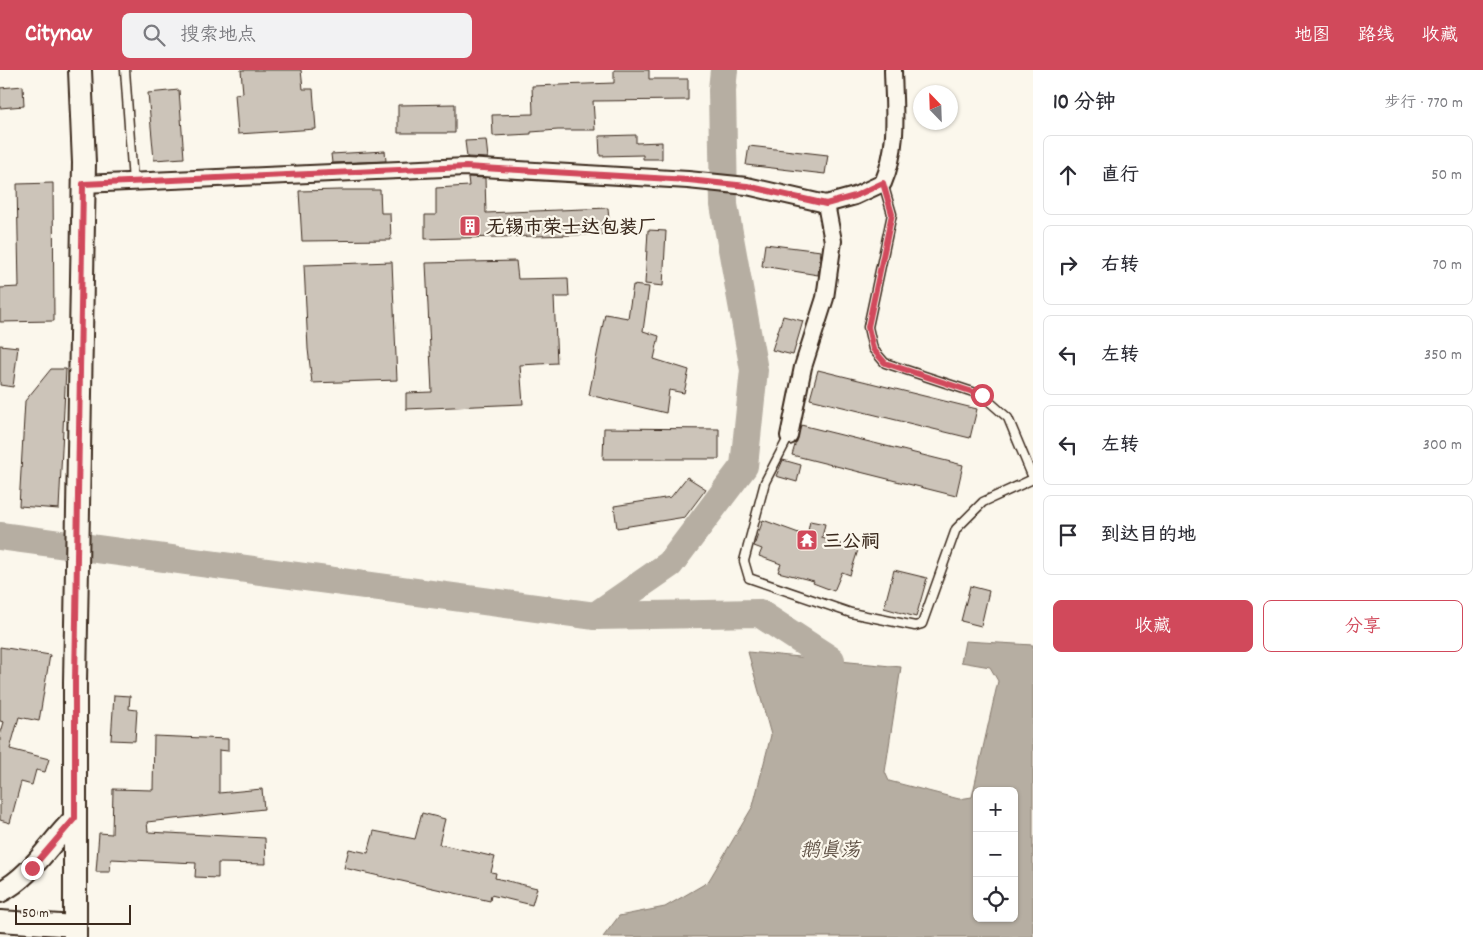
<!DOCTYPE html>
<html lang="zh">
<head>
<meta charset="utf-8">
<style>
  body { margin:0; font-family:Dekko,"LXGW WenKai TC",sans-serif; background:#f2f2f3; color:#2b2b33 }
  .controls { position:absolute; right:15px; bottom:15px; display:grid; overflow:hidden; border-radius:8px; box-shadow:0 1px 4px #0004 }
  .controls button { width:45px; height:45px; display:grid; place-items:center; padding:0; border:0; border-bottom:1px solid #e1e1e2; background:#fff; color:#2b2b33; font:25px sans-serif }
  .compass { position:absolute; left:913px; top:15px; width:45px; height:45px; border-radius:50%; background:#fff; box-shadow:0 1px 4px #0004; rotate:337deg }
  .scale { position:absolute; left:15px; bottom:12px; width:116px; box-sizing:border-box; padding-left:5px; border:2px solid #3b2a1e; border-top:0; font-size:14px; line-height:18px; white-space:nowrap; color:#3b2a1e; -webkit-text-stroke:4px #fbf7ec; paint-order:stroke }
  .stop { position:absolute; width:15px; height:15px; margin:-11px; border:4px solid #d1495b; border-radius:50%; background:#fff }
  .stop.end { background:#d1495b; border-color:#fff; box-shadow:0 1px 5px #0008 }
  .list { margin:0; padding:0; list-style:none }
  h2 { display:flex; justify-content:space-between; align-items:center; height:65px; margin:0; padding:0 20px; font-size:21px }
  h2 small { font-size:16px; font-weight:400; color:#7c7c81 }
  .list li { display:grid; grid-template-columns:32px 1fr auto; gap:15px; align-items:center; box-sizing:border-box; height:80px; margin:0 10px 10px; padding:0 10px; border:1px solid #e1e1e2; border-radius:8px }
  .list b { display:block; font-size:19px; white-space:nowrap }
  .list em { font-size:16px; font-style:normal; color:#7c7c81 }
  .actions { display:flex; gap:10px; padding:15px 20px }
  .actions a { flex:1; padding:11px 0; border:1px solid #d1495b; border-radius:8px; text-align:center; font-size:18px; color:#d1495b }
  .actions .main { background:#d1495b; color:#fff }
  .icon { flex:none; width:28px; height:28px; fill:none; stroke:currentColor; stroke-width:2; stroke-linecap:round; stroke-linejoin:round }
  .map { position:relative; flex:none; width:1033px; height:867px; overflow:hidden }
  header { display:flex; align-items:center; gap:30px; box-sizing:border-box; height:70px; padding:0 25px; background:#d1495b; color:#fff }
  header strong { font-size:24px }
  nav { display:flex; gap:28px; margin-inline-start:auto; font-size:18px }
  .search { width:350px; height:45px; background:#f2f2f3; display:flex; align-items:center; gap:12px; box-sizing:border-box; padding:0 18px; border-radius:8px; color:#7c7c81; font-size:19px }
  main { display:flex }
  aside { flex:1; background:#fff }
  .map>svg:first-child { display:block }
</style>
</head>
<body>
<header>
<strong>Citynav</strong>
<div class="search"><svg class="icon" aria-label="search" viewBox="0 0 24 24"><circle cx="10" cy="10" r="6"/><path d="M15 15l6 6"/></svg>搜索地点</div>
<nav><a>地图</a><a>路线</a><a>收藏</a></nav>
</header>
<main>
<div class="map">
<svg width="1033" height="867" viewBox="0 0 1033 867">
  <rect width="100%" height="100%" fill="#fbf7ec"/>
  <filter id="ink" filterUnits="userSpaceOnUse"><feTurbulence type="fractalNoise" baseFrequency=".02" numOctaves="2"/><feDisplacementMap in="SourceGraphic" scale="10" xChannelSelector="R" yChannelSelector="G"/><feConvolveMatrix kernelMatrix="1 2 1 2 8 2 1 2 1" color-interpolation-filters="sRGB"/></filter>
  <g filter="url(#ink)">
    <path fill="#b6aea2" stroke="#85796d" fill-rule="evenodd" d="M 965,571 L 1033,575 L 1033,867 L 603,867 L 619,846 L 665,837 L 708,812 L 753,736 L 771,665 L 748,582 L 901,597 L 885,702 L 889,711 L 959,729 L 972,727 L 998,611 L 990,597 L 961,592 ZM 977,721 L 1014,721 L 1014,848 L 977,848 Z"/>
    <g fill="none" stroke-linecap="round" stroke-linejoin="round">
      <g stroke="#b6aea2" stroke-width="28">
        <path d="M 0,466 L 595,546 L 759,543 L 831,590"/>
        <path d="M 595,546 L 670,494 L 744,396 L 754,300 L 724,135 L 722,20 L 724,0"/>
      </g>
    </g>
    <g fill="#ccc4b9" stroke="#3b2a1e">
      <path d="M 241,0 L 301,0 L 303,19 L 313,19 L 316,59 L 238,64 L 235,24 L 243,23 Z"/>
      <path d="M 614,0 L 649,0 L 649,9 L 688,9 L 688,30 L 593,31 L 595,60 L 558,60 L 531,62 L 531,64 L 493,66 L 492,45 L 533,44 L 532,16 L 614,13 Z"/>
      <path d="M 23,16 L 24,36 L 0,38 L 0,18 Z"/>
      <path d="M 179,20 L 184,88 L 154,90 L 148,23 Z"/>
      <path d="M 455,34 L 455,63 L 398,63 L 398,35 Z"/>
      <path d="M 636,65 L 636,73 L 662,72 L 662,89 L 643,89 L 643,85 L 600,86 L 599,66 Z"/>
      <path d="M 486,70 L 488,88 L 467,87 L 465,71 Z"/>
      <path d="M 749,76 L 828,85 L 825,104 L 746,95 Z"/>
      <path d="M 385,81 L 386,91 L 332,93 L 331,84 Z"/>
      <path d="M 468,107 L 485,108 L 486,143 L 608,138 L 610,164 L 425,169 L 425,145 L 436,145 L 436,118 L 469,116 Z"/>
      <path d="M 53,113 L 54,251 L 0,252 L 0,218 L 19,217 L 17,114 Z"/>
      <path d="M 339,120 L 380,120 L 381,143 L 390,143 L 391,170 L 302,171 L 299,121 Z"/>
      <path d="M 648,160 L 666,161 L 663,216 L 645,214 Z"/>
      <path d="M 765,174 L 821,181 L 818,205 L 762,196 Z"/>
      <path d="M 516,191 L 518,209 L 568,208 L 569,227 L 554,227 L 557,293 L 520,295 L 523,334 L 406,339 L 406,323 L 432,322 L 426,193 Z"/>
      <path d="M 392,192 L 397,310 L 312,313 L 308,279 L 304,195 Z"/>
      <path d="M 633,215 L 649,217 L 643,261 L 659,266 L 654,289 L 689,300 L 684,323 L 669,320 L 666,343 L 589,325 L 605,244 L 628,248 Z"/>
      <path d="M 783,246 L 803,251 L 793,285 L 772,280 Z"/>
      <path d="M 0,275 L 18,277 L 13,317 L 0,315 Z"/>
      <path d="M 51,299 L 66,299 L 59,439 L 19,436 L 25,331 Z"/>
      <path d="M 818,300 L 977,339 L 970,368 L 810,329 Z"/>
      <path d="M 801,355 L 963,395 L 956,426 L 792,385 Z"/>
      <path d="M 604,358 L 719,359 L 719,389 L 603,389 Z"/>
      <path d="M 783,390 L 801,395 L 797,412 L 776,406 Z"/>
      <path d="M 687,407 L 706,419 L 685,447 L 617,458 L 614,436 L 671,427 Z"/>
      <path d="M 763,450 L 807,466 L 810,451 L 825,454 L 822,468 L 858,480 L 850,505 L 842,502 L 834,521 L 813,513 L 814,511 L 778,502 L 781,494 L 759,486 L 762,479 L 754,476 Z"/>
      <path d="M 894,500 L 927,508 L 916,547 L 884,538 Z"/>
      <path d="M 970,516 L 989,521 L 981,556 L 961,551 Z"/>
      <path d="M 0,577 L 50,585 L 39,651 L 19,647 L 10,679 L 49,689 L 45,702 L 36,700 L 32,715 L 21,712 L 10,753 L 0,750 L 0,666 L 4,652 L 0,651 Z"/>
      <path d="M 114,625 L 130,626 L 129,639 L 137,640 L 135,671 L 111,670 Z"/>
      <path d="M 154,666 L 228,669 L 228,681 L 219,680 L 219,723 L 262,719 L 264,739 L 147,752 L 148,762 L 265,768 L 266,794 L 218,793 L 218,808 L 195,807 L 196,793 L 111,789 L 110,802 L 96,802 L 99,763 L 112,764 L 113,719 L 153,720 Z"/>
      <path d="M 422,743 L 445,749 L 439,774 L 495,787 L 491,802 L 496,803 L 495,808 L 537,818 L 532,835 L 491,825 L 490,831 L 344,798 L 349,779 L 368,783 L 374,761 L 415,769 Z"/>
    </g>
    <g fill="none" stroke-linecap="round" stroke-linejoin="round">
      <g stroke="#3b2a1e" stroke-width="11">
        <g id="service">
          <path d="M 125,0 L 133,112"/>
          <path d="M 883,113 L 892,144 L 868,257 L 873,279 L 885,293 L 982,325 L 1008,348 L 1033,408"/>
          <path d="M 789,366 L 765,412 L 744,491 L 749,508 L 851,543 L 915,556 L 922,554 L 956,459 L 983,432 L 1033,409"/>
        </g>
      </g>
      <g stroke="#3b2a1e" stroke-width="20">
        <g id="minor">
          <path d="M 83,114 L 466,97 L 688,110 L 747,116 L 826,134 L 855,126 L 883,113 C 899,75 894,41 893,0"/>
          <path d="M 789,366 L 803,297 L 825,228 L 833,171 L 826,134"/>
        </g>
      </g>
      <g stroke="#3b2a1e" stroke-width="24">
        <g id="tertiary">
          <path d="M 0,822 C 32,806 49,773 75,748"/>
          <path d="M 0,851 L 75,856"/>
        </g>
      </g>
      <g stroke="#3b2a1e" stroke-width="26">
        <path id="secondary" d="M 75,867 L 75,612 L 84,93 L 80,0"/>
      </g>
      <use href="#service" stroke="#fbf7ec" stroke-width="8"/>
      <use href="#minor" stroke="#fbf7ec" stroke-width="16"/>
      <use href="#tertiary" stroke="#fbf7ec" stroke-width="20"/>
      <use href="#secondary" stroke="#fbf7ec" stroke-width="22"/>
    </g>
  </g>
  <g fill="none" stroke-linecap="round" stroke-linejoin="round" filter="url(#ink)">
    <path stroke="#d1495b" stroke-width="6" d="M 32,798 L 75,748 L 75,612 L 83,114 L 466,97 L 688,110 L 747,116 L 826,134 L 855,126 L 883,113 L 892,144 L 868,257 L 873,279 L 885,293 L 982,325"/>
  </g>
  <defs>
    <g id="building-square" transform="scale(1.125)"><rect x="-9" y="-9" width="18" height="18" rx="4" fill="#d1495b" stroke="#fbf7ec"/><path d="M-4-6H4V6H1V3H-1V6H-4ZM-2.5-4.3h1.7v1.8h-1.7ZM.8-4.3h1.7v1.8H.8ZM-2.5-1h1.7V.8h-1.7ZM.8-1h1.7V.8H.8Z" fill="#fff"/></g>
    <g id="temple-square" transform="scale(1.125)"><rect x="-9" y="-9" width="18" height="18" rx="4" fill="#d1495b" stroke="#fbf7ec"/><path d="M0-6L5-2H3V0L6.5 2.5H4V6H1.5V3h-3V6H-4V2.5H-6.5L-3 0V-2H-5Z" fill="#fff"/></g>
  </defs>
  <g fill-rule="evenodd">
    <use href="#building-square" x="470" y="156"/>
    <use href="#temple-square" x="807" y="470"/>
  </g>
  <g text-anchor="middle" stroke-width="4.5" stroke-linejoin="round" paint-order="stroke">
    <g font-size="19" font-weight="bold" fill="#3b2a1e" stroke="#fbf7ec" text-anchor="start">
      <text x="486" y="163">无锡市荣士达包装厂</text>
      <text x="823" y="477">三公祠</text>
    </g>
    <g font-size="20" font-style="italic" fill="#605246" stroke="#fbf7ec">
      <text x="830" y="786">鹅真荡</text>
    </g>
  </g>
</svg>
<div class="controls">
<button>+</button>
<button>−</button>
<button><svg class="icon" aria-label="locate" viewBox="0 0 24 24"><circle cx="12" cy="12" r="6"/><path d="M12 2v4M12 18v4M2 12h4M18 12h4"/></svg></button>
</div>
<svg class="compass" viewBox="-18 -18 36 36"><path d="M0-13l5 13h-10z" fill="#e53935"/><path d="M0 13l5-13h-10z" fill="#7c7c81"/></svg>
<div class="scale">50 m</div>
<div class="stop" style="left:982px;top:325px"></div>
<div class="stop end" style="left:32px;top:798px"></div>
</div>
<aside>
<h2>10 分钟<small>步行 · 770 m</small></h2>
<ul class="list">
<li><svg class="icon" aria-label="ahead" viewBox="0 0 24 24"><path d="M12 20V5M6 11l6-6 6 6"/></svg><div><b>直行</b></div><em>50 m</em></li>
<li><svg class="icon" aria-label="right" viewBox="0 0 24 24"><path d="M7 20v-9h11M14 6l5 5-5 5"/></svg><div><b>右转</b></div><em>70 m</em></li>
<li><svg class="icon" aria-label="left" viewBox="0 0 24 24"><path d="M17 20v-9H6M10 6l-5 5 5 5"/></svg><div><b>左转</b></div><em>350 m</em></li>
<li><svg class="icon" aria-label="left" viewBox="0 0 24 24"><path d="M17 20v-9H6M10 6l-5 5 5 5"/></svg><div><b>左转</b></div><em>300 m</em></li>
<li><svg class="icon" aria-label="arrive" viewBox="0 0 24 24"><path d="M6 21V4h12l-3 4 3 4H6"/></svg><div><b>到达目的地</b></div></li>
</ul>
<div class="actions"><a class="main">收藏</a><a>分享</a></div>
</aside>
</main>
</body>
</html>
